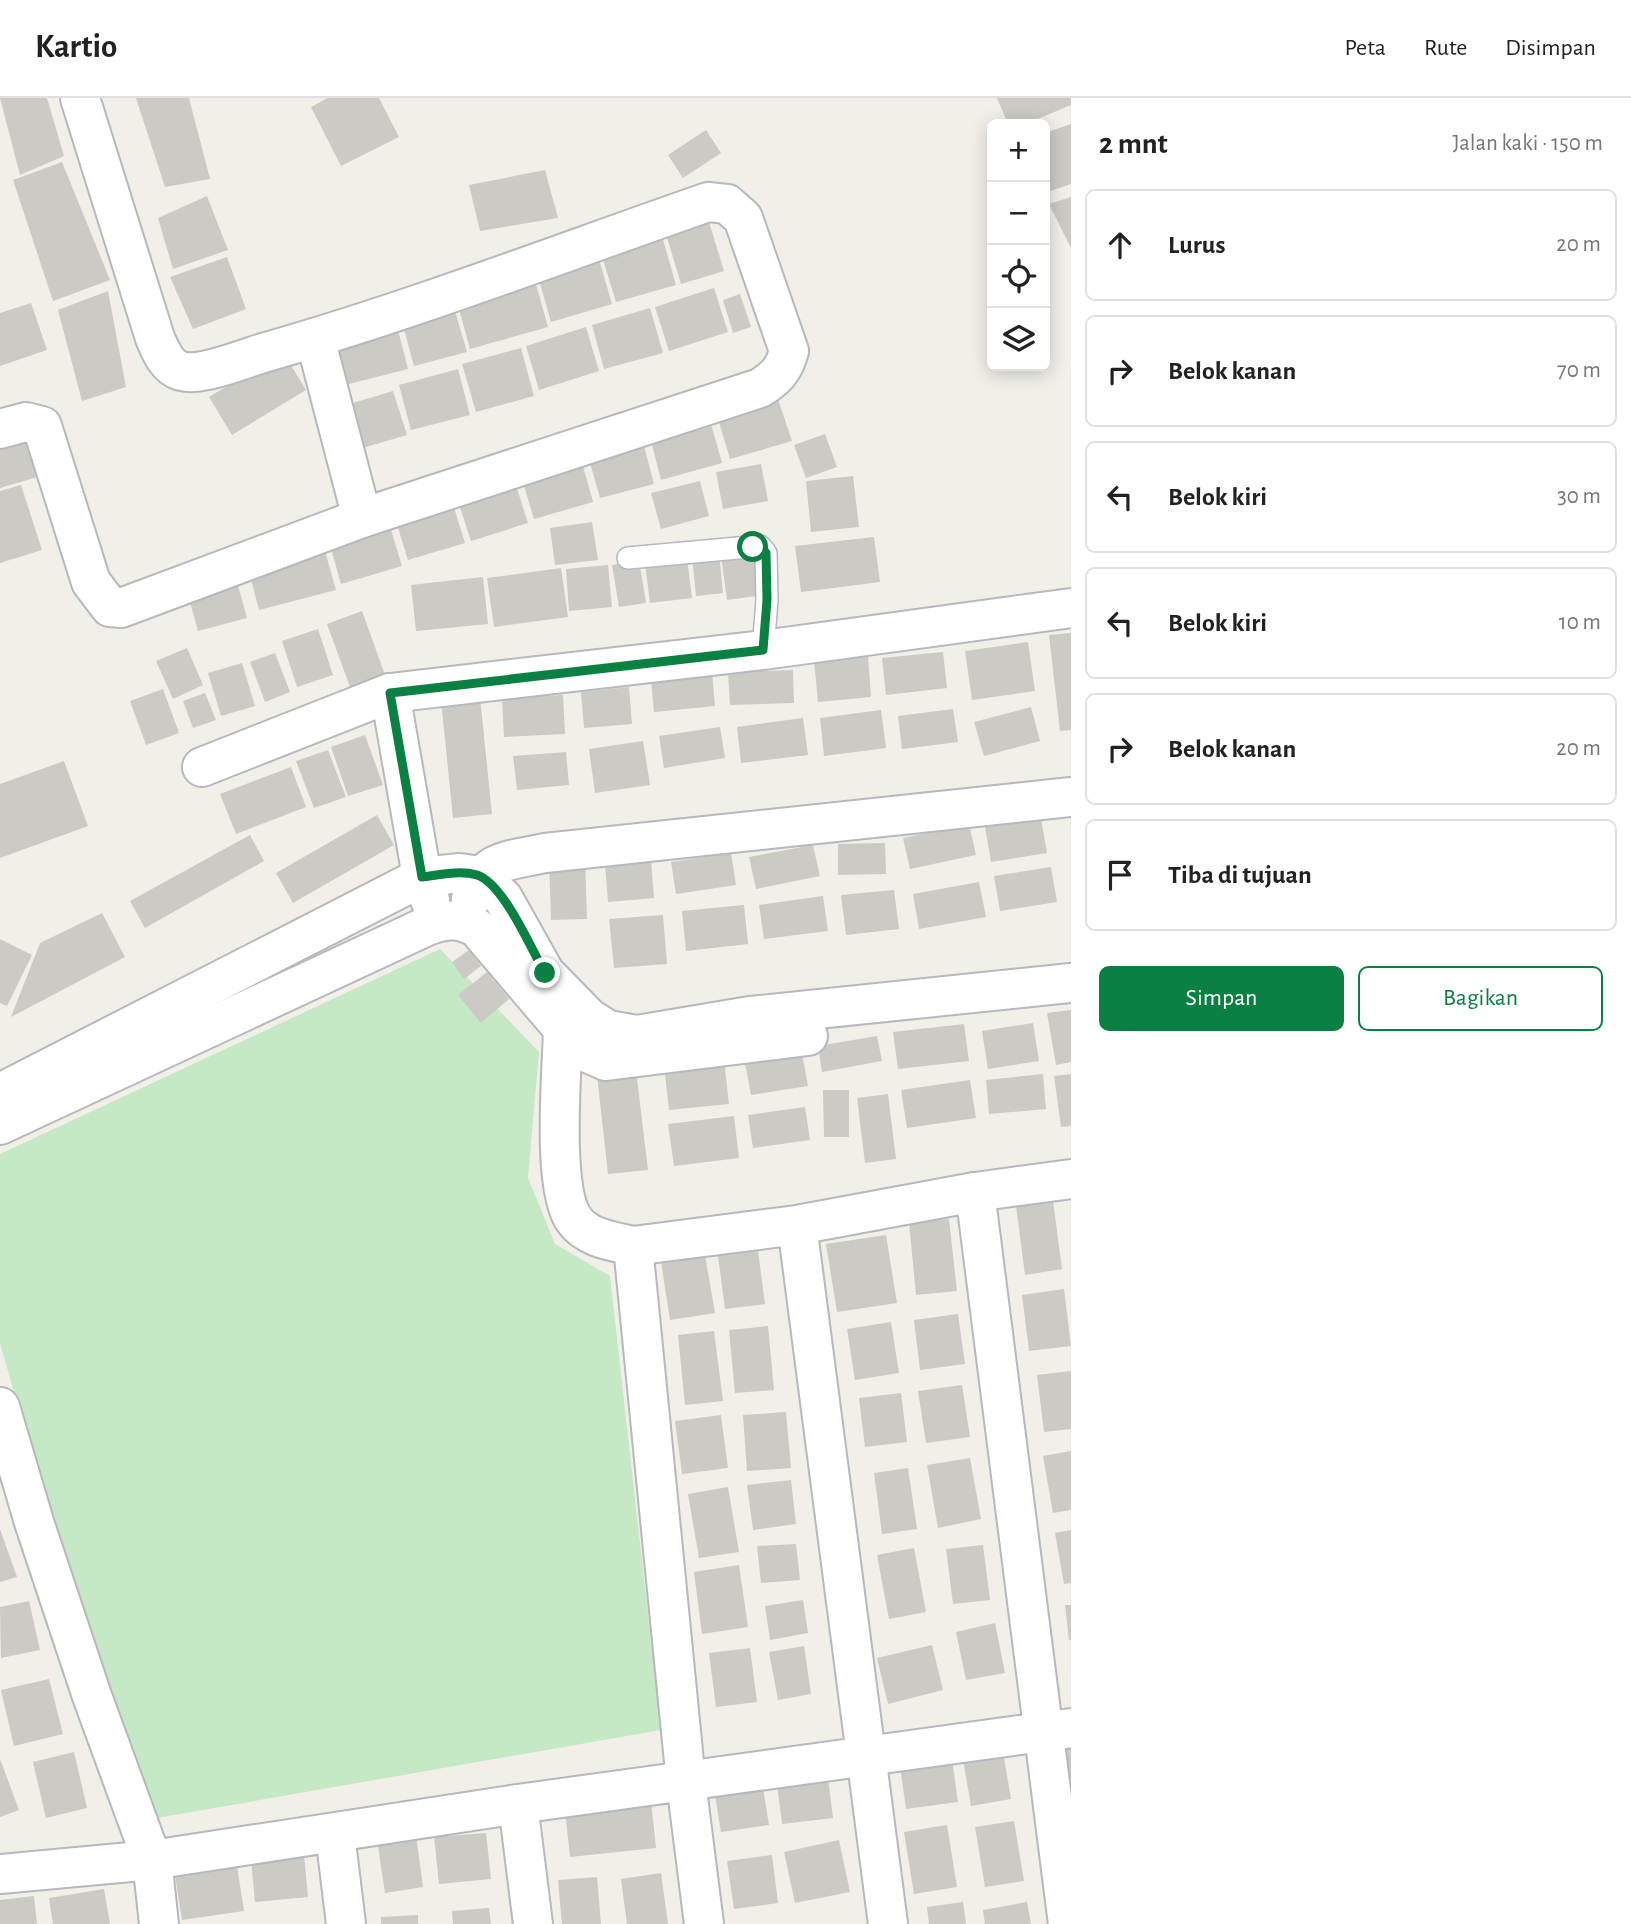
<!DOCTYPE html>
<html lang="id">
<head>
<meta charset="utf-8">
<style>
  body { margin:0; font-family:"Alegreya Sans",sans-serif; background:#f6f6f6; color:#222 }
  .controls { position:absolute; right:21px; top:21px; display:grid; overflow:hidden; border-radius:10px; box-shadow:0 4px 18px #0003 }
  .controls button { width:63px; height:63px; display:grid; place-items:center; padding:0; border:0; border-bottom:2px solid #e0e0e0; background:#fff; color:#222; font:35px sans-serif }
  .stop { position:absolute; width:21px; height:21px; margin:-16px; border:5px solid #0b8043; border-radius:50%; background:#fff }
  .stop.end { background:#0b8043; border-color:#fff; box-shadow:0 2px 7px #0008 }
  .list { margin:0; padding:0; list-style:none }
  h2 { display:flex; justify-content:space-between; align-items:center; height:91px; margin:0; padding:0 28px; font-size:30px }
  h2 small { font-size:23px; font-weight:400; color:#767676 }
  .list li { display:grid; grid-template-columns:46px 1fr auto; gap:21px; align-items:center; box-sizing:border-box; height:112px; margin:0 14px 14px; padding:0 14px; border:2px solid #e0e0e0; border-radius:10px }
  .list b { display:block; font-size:26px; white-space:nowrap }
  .list em { font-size:23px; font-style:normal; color:#767676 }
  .actions { display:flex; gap:14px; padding:21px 28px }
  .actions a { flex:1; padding:16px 0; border:2px solid #0b8043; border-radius:10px; text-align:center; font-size:24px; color:#0b8043 }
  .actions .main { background:#0b8043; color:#fff }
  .icon { flex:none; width:38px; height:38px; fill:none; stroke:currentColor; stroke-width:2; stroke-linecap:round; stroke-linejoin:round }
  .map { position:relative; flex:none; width:1071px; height:1826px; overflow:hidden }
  header { display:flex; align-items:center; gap:42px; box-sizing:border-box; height:98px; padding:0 35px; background:#fff; border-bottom:2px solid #e0e0e0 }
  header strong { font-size:33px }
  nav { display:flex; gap:38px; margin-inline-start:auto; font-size:24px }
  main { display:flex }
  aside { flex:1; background:#fff }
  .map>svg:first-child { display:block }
</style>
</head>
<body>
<header>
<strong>Kartio</strong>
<nav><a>Peta</a><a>Rute</a><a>Disimpan</a></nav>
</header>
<main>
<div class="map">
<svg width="1071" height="1826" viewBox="0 0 1071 1826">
  <rect width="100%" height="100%" fill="#f1efe8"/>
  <path fill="#c5e8c5" d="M 440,851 L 539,954 L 528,1080 L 555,1146 L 610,1178 L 661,1632 L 157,1720 L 62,1463 L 0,1245 L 0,1056 Z"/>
  <g fill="#cccac5">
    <path d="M 0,0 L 47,0 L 64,58 L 20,77 Z"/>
    <path d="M 136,0 L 189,0 L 210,81 L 165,89 Z"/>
    <path d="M 328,0 L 379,0 L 399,39 L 341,68 L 311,9 Z"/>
    <path d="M 997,0 L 1071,0 L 1071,7 L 1026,26 L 1008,26 Z"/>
    <path d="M 1071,26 L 1071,86 L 1045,95 L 1045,35 Z"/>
    <path d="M 706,32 L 721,55 L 683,80 L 668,57 Z"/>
    <path d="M 62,64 L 110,182 L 53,203 L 13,82 Z"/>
    <path d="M 545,72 L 558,120 L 480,133 L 469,87 Z"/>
    <path d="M 207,98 L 228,152 L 173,171 L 158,120 Z"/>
    <path d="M 1071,99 L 1071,150 L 1049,106 Z"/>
    <path d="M 709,124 L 724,173 L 681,186 L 666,136 Z"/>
    <path d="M 662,138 L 676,187 L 616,204 L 601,155 Z"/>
    <path d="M 598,158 L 612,206 L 551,224 L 537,175 Z"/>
    <path d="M 227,159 L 246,211 L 193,231 L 170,179 Z"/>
    <path d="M 534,179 L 548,229 L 470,251 L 456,200 Z"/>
    <path d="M 714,190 L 728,234 L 669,253 L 655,209 Z"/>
    <path d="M 108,193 L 126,289 L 82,303 L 58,212 Z"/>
    <path d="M 740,196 L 751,229 L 733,235 L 723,202 Z"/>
    <path d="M 31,205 L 47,252 L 0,268 L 0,215 Z"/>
    <path d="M 453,206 L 467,254 L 414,268 L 401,220 Z"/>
    <path d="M 650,210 L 663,255 L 604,271 L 592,227 Z"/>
    <path d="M 396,224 L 408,271 L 341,288 L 329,242 Z"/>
    <path d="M 586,229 L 599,273 L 539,292 L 526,248 Z"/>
    <path d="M 521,250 L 534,298 L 476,314 L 462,266 Z"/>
    <path d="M 283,254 L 306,292 L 232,337 L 209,299 Z"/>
    <path d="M 458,271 L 470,317 L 411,332 L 399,287 Z"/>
    <path d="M 393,293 L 407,337 L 359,351 L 346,307 Z"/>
    <path d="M 776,295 L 792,343 L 730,361 L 716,314 Z"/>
    <path d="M 709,319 L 722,365 L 661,382 L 649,335 Z"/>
    <path d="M 27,329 L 41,378 L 0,390 L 0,336 Z"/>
    <path d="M 825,336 L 837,369 L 806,380 L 794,347 Z"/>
    <path d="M 642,340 L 654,386 L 600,400 L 587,354 Z"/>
    <path d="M 581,361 L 593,404 L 534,421 L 521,378 Z"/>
    <path d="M 761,366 L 768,403 L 723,411 L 716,374 Z"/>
    <path d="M 513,378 L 528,425 L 471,443 L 456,397 Z"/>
    <path d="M 853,378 L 859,429 L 811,434 L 806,383 Z"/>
    <path d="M 700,383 L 709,418 L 661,431 L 651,395 Z"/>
    <path d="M 21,387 L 42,452 L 0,465 L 0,393 Z"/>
    <path d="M 451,400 L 465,445 L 408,462 L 394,417 Z"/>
    <path d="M 388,422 L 402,468 L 341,486 L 328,440 Z"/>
    <path d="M 592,424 L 598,462 L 555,467 L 550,430 Z"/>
    <path d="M 874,439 L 880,484 L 801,494 L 795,448 Z"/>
    <path d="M 323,446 L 336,492 L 259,512 L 247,466 Z"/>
    <path d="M 758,453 L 764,497 L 727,502 L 721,458 Z"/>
    <path d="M 719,455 L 723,495 L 696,498 L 692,458 Z"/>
    <path d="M 687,461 L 692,500 L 650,505 L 645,465 Z"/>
    <path d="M 639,462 L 646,505 L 619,509 L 612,467 Z"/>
    <path d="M 608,467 L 612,509 L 569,513 L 566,471 Z"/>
    <path d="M 561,470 L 568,519 L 494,529 L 487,480 Z"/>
    <path d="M 234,473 L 247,520 L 198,533 L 185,486 Z"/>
    <path d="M 483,479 L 488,526 L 416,533 L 411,487 Z"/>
    <path d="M 362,513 L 385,577 L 350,589 L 327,526 Z"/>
    <path d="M 318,531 L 333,577 L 297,589 L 282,543 Z"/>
    <path d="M 1071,535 L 1071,632 L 1060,633 L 1049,537 Z"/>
    <path d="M 1028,544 L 1035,593 L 972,602 L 965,553 Z"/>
    <path d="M 187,550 L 203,587 L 173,601 L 156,563 Z"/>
    <path d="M 943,554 L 947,590 L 886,597 L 882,560 Z"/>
    <path d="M 275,555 L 290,594 L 265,604 L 250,564 Z"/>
    <path d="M 868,558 L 871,599 L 818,604 L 814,563 Z"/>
    <path d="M 242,565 L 255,608 L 221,618 L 208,575 Z"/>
    <path d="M 793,572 L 794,605 L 730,607 L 728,574 Z"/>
    <path d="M 712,574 L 715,608 L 654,614 L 651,581 Z"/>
    <path d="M 629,589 L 632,626 L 584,630 L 581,594 Z"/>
    <path d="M 163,591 L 179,635 L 146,647 L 130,603 Z"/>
    <path d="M 205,595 L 216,622 L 193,630 L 183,603 Z"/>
    <path d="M 563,597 L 565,636 L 504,639 L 502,600 Z"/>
    <path d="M 480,599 L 492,716 L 453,720 L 441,602 Z"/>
    <path d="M 1031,609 L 1040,643 L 984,658 L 974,624 Z"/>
    <path d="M 953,611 L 958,644 L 902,651 L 898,618 Z"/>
    <path d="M 881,612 L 886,650 L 824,658 L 820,620 Z"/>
    <path d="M 803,620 L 808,657 L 741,665 L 737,629 Z"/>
    <path d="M 720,629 L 725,660 L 664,670 L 659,638 Z"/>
    <path d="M 365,637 L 383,687 L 348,698 L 331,649 Z"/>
    <path d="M 643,643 L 650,687 L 595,695 L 589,651 Z"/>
    <path d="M 328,652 L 346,699 L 314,710 L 296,663 Z"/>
    <path d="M 566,654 L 569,687 L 517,692 L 513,658 Z"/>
    <path d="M 64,663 L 88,728 L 0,760 L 0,686 Z"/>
    <path d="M 291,669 L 306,709 L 236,736 L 220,696 Z"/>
    <path d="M 377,717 L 394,747 L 293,805 L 276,775 Z"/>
    <path d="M 1041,720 L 1047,755 L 991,764 L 985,729 Z"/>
    <path d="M 969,726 L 976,757 L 910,771 L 903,740 Z"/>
    <path d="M 250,737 L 264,763 L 145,830 L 130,803 Z"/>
    <path d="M 885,745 L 886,776 L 838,777 L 838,746 Z"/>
    <path d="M 813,747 L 820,778 L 756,791 L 749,759 Z"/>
    <path d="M 731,755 L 736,787 L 676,796 L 671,764 Z"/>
    <path d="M 585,760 L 587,821 L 551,822 L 549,761 Z"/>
    <path d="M 651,762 L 654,800 L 608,804 L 605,766 Z"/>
    <path d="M 1051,769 L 1057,804 L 1000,813 L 994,778 Z"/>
    <path d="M 979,784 L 986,819 L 919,831 L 913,796 Z"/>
    <path d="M 894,792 L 899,831 L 846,837 L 841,797 Z"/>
    <path d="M 823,798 L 828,833 L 764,841 L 759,807 Z"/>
    <path d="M 744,807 L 748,846 L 686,853 L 682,813 Z"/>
    <path d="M 102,815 L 125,859 L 11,919 L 40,845 Z"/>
    <path d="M 663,817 L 667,866 L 614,870 L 609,821 Z"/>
    <path d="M 0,841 L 32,857 L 7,908 L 0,905 Z"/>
    <path d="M 469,852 L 481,868 L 464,881 L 452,864 Z"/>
    <path d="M 487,874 L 509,901 L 481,925 L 458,897 Z"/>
    <path d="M 1071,912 L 1071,964 L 1056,967 L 1047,915 Z"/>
    <path d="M 1033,925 L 1039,963 L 988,971 L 982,933 Z"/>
    <path d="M 964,926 L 969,963 L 898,971 L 893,934 Z"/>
    <path d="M 877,938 L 882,963 L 822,974 L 818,948 Z"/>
    <path d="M 802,955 L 808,988 L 751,997 L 745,965 Z"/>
    <path d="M 724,962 L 729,1006 L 669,1012 L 664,968 Z"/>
    <path d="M 636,972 L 648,1072 L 608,1076 L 597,977 Z"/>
    <path d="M 1043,976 L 1046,1011 L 989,1016 L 986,982 Z"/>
    <path d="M 1071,976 L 1071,1028 L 1061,1029 L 1054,978 Z"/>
    <path d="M 970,982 L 976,1020 L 907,1030 L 901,992 Z"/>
    <path d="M 823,992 L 849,992 L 849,1039 L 824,1039 Z"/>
    <path d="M 888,996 L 896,1061 L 865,1065 L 857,1000 Z"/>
    <path d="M 805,1009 L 810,1042 L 753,1050 L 748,1017 Z"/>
    <path d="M 734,1018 L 739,1060 L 674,1068 L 668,1026 Z"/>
    <path d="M 1052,1095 L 1062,1171 L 1025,1177 L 1015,1100 Z"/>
    <path d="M 949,1121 L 957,1193 L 916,1197 L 909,1124 Z"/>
    <path d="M 886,1137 L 897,1205 L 837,1214 L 826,1146 Z"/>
    <path d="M 758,1153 L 765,1206 L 725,1211 L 718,1158 Z"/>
    <path d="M 705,1157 L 715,1215 L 670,1222 L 661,1164 Z"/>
    <path d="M 1064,1191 L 1071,1248 L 1029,1253 L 1022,1197 Z"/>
    <path d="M 958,1216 L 965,1266 L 920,1272 L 914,1222 Z"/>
    <path d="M 891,1224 L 899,1275 L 855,1282 L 847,1231 Z"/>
    <path d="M 768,1228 L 774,1292 L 735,1295 L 729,1232 Z"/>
    <path d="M 714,1233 L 723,1303 L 685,1307 L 678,1237 Z"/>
    <path d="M 1071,1273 L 1071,1331 L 1044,1334 L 1037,1277 Z"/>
    <path d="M 962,1287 L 970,1339 L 926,1345 L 918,1293 Z"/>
    <path d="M 901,1295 L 907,1344 L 865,1349 L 859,1300 Z"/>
    <path d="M 786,1314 L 791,1370 L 747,1373 L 743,1317 Z"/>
    <path d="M 721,1317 L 728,1370 L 682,1376 L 675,1323 Z"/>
    <path d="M 1071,1353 L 1071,1412 L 1053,1415 L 1043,1358 Z"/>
    <path d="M 970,1360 L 981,1421 L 938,1430 L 927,1367 Z"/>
    <path d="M 908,1370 L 917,1431 L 882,1436 L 874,1375 Z"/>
    <path d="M 791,1382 L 796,1426 L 753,1432 L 747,1387 Z"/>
    <path d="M 728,1389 L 739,1454 L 699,1460 L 688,1396 Z"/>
    <path d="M 0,1431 L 17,1479 L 0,1484 Z"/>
    <path d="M 1071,1432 L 1071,1485 L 1064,1486 L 1055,1435 Z"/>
    <path d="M 796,1446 L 800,1482 L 761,1485 L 757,1448 Z"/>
    <path d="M 983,1447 L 990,1502 L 953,1506 L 946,1451 Z"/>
    <path d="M 914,1450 L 926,1514 L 889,1521 L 877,1457 Z"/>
    <path d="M 739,1467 L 748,1529 L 702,1536 L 694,1474 Z"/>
    <path d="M 803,1502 L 808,1535 L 770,1542 L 765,1508 Z"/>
    <path d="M 29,1503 L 40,1552 L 1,1560 L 0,1509 Z"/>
    <path d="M 1065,1507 L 1071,1507 L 1071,1542 L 1069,1542 Z"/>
    <path d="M 995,1525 L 1005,1575 L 966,1582 L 956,1534 Z"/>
    <path d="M 932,1547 L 943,1592 L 888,1606 L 877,1560 Z"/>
    <path d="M 804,1548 L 811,1596 L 778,1602 L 769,1554 Z"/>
    <path d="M 750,1550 L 757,1604 L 716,1609 L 709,1555 Z"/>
    <path d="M 49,1581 L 63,1636 L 14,1648 L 1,1592 Z"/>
    <path d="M 1071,1639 L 1071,1703 L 1059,1641 Z"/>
    <path d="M 74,1654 L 87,1710 L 46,1720 L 33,1664 Z"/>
    <path d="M 1003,1654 L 1011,1701 L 971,1708 L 963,1661 Z"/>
    <path d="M 0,1661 L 19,1712 L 0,1719 Z"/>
    <path d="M 952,1661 L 958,1704 L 906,1711 L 900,1668 Z"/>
    <path d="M 827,1672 L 833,1720 L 782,1726 L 776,1678 Z"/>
    <path d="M 761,1678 L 769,1727 L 721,1734 L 713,1685 Z"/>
    <path d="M 651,1703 L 656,1750 L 570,1759 L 565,1712 Z"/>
    <path d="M 1014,1723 L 1024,1783 L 985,1789 L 975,1729 Z"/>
    <path d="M 947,1727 L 957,1789 L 914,1796 L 904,1734 Z"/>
    <path d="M 486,1735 L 491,1781 L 439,1786 L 434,1739 Z"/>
    <path d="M 416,1737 L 423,1789 L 385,1795 L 377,1742 Z"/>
    <path d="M 839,1742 L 850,1794 L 795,1805 L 784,1754 Z"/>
    <path d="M 303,1746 L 308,1799 L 255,1804 L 250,1751 Z"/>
    <path d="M 772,1757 L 778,1805 L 734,1811 L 727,1763 Z"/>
    <path d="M 236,1762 L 244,1813 L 182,1822 L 174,1771 Z"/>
    <path d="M 661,1775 L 668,1826 L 627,1826 L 621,1781 Z"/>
    <path d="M 597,1779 L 601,1826 L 562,1826 L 558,1782 Z"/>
    <path d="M 104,1791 L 110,1826 L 53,1826 L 49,1800 Z"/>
    <path d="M 34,1798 L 37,1826 L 0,1826 L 0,1802 Z"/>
    <path d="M 963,1804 L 966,1826 L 929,1826 L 927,1809 Z"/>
    <path d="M 1027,1804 L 1031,1826 L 985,1826 L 983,1812 Z"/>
    <path d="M 489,1810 L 491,1826 L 453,1826 L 452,1813 Z"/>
    <path d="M 418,1817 L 418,1826 L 381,1826 L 381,1819 Z"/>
  </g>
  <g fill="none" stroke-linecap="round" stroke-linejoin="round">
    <g stroke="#b5b8bc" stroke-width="24">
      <path id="lane" d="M 628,460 L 760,448 L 766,455 L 767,502 L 763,552"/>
    </g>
    <g stroke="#b5b8bc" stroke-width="42">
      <g id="street">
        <path d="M 315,240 L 362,420"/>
        <path d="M 0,331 L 26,324 L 42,328 L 91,484 L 110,509 L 121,510 L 362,420 L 760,290 C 776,280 784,272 789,253 L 743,120 L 727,106 L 708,104 C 561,155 414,212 263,255 C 243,261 200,279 181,273 C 167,269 160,252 155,240 L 80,0"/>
        <path d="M 202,669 L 390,595"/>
        <path d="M 471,801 C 485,760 505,764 545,755 L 1071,699"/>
        <path d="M 430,802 L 422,779 L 390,595 L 763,552 L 1071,510"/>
        <path d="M 563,931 C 562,973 551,1093 575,1123 C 589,1141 613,1143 633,1148"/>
        <path d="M 0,995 L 422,779 L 460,775 L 479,778 L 503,800 L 545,875 L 589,920 L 608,932 L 637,937 L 750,918 L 1071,885"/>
        <path d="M 0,1027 L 427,828 C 447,821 458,820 477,830 L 563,931 L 585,954 L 606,963 L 808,938"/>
        <path d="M 975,1094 L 1068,1826"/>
        <path d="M 797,1127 L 888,1826"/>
        <path d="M 0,1309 L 34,1424 L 92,1598 L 152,1762 L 159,1826"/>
        <path d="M 518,1706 L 533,1826"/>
        <path d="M 335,1736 L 346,1826"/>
        <path d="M 0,1776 L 152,1762 L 518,1706 L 1071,1630"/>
        <path d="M 704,1826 L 686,1684 L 633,1148 L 797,1127 L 975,1094 L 1071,1081"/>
      </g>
    </g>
    <use href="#lane" stroke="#fff" stroke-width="21"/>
    <use href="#street" stroke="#fff" stroke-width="38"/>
  </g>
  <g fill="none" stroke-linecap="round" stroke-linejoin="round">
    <path stroke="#0b8043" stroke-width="9" d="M 545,875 C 531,851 504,786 477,777 C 459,772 439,777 422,779 L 390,595 L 763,552 L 767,502 L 766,455 L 760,448 L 753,449"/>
  </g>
</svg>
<div class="controls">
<button>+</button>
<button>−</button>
<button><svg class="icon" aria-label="locate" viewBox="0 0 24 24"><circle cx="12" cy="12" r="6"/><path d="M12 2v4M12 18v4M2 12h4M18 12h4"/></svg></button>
<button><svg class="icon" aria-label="layers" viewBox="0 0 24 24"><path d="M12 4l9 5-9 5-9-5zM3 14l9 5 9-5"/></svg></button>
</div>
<div class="stop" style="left:753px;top:449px"></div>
<div class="stop end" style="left:545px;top:875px"></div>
</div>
<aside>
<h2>2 mnt<small>Jalan kaki · 150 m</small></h2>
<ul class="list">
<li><svg class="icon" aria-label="ahead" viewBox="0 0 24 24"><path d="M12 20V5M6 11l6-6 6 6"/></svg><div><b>Lurus</b></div><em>20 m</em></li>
<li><svg class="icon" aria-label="right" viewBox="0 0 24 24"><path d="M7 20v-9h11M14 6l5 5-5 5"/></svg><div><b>Belok kanan</b></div><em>70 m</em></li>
<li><svg class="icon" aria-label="left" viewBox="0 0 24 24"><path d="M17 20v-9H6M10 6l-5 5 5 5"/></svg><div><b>Belok kiri</b></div><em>30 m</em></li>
<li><svg class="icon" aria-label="left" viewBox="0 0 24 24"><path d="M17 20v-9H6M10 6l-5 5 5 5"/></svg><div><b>Belok kiri</b></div><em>10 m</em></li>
<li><svg class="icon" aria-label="right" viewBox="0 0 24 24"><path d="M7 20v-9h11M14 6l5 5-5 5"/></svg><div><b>Belok kanan</b></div><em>20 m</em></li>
<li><svg class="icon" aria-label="arrive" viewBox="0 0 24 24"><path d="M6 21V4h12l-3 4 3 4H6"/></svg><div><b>Tiba di tujuan</b></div></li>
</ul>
<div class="actions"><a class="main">Simpan</a><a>Bagikan</a></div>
</aside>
</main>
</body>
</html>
